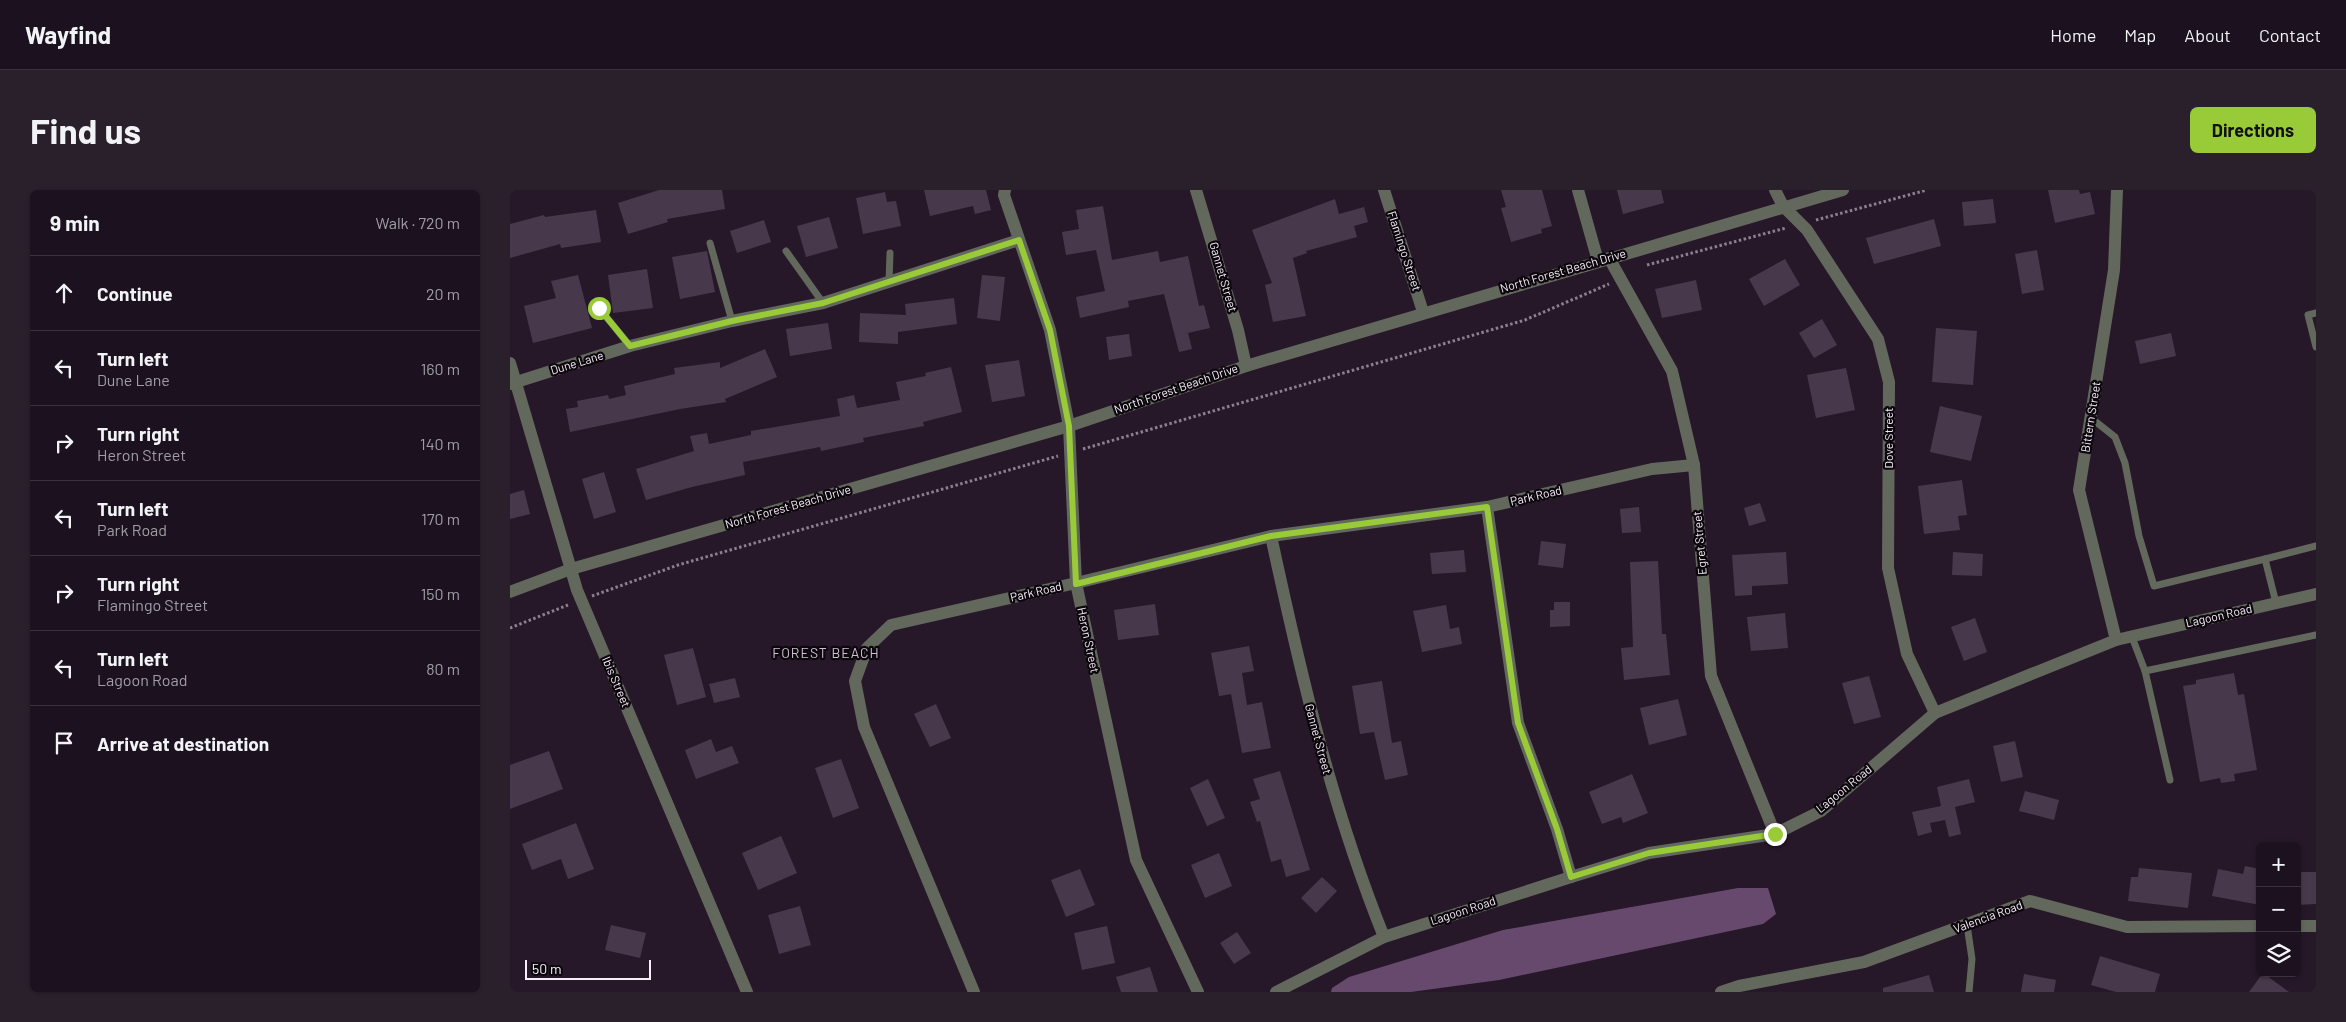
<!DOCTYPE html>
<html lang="en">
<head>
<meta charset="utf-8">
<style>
  body { margin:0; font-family:Barlow,sans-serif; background:#29202c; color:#f1f3f6 }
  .controls { position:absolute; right:15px; bottom:15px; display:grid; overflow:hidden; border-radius:8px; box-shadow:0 1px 4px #0004 }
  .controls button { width:45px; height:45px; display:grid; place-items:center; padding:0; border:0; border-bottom:1px solid #3a323d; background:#1c121f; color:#f1f3f6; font:25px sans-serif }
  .scale { position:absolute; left:15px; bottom:12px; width:126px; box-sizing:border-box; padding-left:5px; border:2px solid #f7edf9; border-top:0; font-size:14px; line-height:18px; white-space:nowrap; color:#f7edf9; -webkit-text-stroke:4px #0c060d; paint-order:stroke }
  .stop { position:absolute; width:15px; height:15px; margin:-11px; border:4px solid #98cb37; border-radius:50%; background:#fff }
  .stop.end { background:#98cb37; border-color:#fff; box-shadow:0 1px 5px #0008 }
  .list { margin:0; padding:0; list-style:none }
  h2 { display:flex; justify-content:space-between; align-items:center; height:65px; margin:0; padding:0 20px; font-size:21px }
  h2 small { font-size:16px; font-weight:400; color:#a09ea4 }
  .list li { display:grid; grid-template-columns:32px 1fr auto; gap:15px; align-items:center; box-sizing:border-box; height:75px; padding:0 20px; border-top:1px solid #3a323d }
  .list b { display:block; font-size:19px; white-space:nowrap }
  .list p { margin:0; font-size:16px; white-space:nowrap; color:#a09ea4 }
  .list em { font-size:16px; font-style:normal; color:#a09ea4 }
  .icon { flex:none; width:28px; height:28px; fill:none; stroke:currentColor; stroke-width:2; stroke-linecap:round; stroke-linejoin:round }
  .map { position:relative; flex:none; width:1806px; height:802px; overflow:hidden; border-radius:8px }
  header { display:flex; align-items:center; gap:30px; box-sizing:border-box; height:70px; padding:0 25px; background:#1c121f; border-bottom:1px solid #3a323d }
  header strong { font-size:24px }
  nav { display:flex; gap:28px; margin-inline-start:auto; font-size:18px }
  .intro { display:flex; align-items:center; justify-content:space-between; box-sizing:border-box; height:120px; padding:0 30px }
  h1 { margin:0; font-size:35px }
  .button { padding:12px 22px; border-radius:8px; background:#98cb37; color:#111; font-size:18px; font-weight:700 }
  main { display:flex; gap:30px; padding:0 30px }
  aside { flex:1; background:#1c121f; border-radius:8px; box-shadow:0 1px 4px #0004 }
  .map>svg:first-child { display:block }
</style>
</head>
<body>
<header>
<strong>Wayfind</strong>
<nav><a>Home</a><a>Map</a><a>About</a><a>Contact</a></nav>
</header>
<div class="intro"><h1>Find us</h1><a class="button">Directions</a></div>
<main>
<aside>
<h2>9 min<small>Walk · 720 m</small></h2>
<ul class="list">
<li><svg class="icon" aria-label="ahead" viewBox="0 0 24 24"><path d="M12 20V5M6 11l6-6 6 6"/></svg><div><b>Continue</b></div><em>20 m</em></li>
<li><svg class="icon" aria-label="left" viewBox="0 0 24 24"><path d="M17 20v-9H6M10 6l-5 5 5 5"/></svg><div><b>Turn left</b><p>Dune Lane</p></div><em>160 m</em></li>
<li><svg class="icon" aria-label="right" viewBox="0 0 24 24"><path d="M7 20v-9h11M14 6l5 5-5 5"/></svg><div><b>Turn right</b><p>Heron Street</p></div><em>140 m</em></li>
<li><svg class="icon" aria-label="left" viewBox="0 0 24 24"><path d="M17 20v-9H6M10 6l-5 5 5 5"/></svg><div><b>Turn left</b><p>Park Road</p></div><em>170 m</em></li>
<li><svg class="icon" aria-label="right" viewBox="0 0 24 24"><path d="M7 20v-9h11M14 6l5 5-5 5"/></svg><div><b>Turn right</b><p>Flamingo Street</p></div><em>150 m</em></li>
<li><svg class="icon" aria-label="left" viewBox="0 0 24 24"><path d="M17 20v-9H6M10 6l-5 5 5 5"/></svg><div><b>Turn left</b><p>Lagoon Road</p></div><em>80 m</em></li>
<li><svg class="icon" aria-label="arrive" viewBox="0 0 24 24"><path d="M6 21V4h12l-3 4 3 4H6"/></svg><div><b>Arrive at destination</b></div></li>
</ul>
</aside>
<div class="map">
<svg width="1806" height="802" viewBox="0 0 1806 802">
  <rect width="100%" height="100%" fill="#261829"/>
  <path fill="#68496e" d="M 1228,698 L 1258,698 L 1266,724 L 1253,734 L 989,790 L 901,802 L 821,802 L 822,798 L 839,787 L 993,740 Z"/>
  <g fill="#48384b">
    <path d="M 149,0 L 212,0 L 215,19 L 157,29 L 158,32 L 118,44 L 108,13 Z"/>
    <path d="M 414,0 L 476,0 L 481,20 L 465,24 L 463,16 L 420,26 Z"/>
    <path d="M 991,0 L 1032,0 L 1042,36 L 1031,39 L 1032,43 L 1001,52 L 991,18 L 996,17 Z"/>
    <path d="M 1107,0 L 1151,0 L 1154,13 L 1113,24 Z"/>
    <path d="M 1538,0 L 1569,0 L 1570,4 L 1580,2 L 1585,24 L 1545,33 Z"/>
    <path d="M 375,2 L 377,12 L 386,11 L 391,36 L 353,44 L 346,8 Z"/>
    <path d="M 825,9 L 829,24 L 854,17 L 858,32 L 844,36 L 847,47 L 796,61 L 797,63 L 783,68 L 796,126 L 763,132 L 755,95 L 762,93 L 742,40 Z"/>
    <path d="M 1483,9 L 1486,33 L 1454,36 L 1452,12 Z"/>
    <path d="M 593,16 L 602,70 L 648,61 L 650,72 L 678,66 L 689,116 L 694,115 L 700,138 L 678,143 L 682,159 L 669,162 L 654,104 L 618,111 L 619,117 L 570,128 L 566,107 L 595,101 L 586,60 L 556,65 L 552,42 L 569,39 L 566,20 Z"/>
    <path d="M 86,20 L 91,52 L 51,58 L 50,54 L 0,68 L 0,34 L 34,25 L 35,27 Z"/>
    <path d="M 319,27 L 328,58 L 296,67 L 287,36 Z"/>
    <path d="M 1424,29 L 1431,56 L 1364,74 L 1356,48 Z"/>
    <path d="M 254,30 L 261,52 L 227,63 L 220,41 Z"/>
    <path d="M 1527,60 L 1534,100 L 1512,104 L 1505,64 Z"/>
    <path d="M 197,61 L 205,102 L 170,109 L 162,67 Z"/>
    <path d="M 1275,69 L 1290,95 L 1254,116 L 1239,89 Z"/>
    <path d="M 137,79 L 143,118 L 103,123 L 98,85 Z"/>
    <path d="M 68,85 L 82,138 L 23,153 L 14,116 L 46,108 L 41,91 Z"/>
    <path d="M 472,85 L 495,87 L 490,131 L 467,128 Z"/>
    <path d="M 1186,90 L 1192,120 L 1152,128 L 1145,99 Z"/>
    <path d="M 444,108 L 447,134 L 388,142 L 388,154 L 349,152 L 350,123 L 396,125 L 395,114 Z"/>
    <path d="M 1312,129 L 1327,155 L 1304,168 L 1289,143 Z"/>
    <path d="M 318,133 L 322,159 L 280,166 L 276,139 Z"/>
    <path d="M 1426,138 L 1467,141 L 1463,195 L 1422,192 Z"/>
    <path d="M 1661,143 L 1666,166 L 1630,174 L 1625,151 Z"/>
    <path d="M 619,144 L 622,166 L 599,170 L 596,147 Z"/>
    <path d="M 255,159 L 267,187 L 215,209 L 216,212 L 170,219 L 60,242 L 56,219 L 68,217 L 67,211 L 98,205 L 99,209 L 116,205 L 114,196 L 165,184 L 164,178 L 210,172 L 210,178 Z"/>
    <path d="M 509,170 L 515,206 L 482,212 L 475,175 Z"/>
    <path d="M 441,177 L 452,222 L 413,232 L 414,236 L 353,248 L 354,252 L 311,261 L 310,257 L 233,272 L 235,285 L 182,297 L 136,310 L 126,279 L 184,261 L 180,246 L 197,243 L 199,254 L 241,245 L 241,241 L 330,226 L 327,209 L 344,205 L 347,218 L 390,210 L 386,192 L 416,186 L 415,183 Z"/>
    <path d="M 1336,178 L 1345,220 L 1306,228 L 1297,185 Z"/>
    <path d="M 1430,216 L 1472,226 L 1461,271 L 1420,262 Z"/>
    <path d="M 94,282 L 106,322 L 84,329 L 72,289 Z"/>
    <path d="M 1452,290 L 1457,325 L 1448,326 L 1450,340 L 1414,344 L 1408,296 Z"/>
    <path d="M 14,300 L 20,324 L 0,329 L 0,304 Z"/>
    <path d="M 1250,313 L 1256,331 L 1239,336 L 1234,318 Z"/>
    <path d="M 1129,317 L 1131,342 L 1112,343 L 1110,319 Z"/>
    <path d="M 1031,351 L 1056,354 L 1053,378 L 1028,375 Z"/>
    <path d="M 954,360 L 956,382 L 922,384 L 920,363 Z"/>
    <path d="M 1276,362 L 1278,394 L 1242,396 L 1242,405 L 1225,406 L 1222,365 Z"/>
    <path d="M 1443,362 L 1473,364 L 1472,386 L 1442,385 Z"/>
    <path d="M 1148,371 L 1152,444 L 1156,444 L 1160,485 L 1114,490 L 1111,458 L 1123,457 L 1120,372 Z"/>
    <path d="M 1044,412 L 1060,412 L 1060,436 L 1040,437 L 1040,420 L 1044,420 Z"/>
    <path d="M 645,414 L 649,445 L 608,450 L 604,420 Z"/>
    <path d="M 936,415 L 940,439 L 949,437 L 952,454 L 912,462 L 903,421 Z"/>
    <path d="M 1275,423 L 1278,458 L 1241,461 L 1237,427 Z"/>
    <path d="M 1465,428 L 1477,462 L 1454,471 L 1441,437 Z"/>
    <path d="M 739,456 L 744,481 L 732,483 L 737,515 L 752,512 L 761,558 L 732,563 L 721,504 L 709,506 L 701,463 Z"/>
    <path d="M 183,458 L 196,507 L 167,515 L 154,465 Z"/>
    <path d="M 1724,483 L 1728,505 L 1734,504 L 1747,580 L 1724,584 L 1725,591 L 1711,593 L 1710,588 L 1690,592 L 1673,496 L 1686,494 L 1686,490 Z"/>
    <path d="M 1359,486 L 1371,527 L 1344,534 L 1332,493 Z"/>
    <path d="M 225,488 L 230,507 L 204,513 L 199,494 Z"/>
    <path d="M 872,491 L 882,553 L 891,551 L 898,585 L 875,590 L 864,542 L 850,544 L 842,496 Z"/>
    <path d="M 1168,509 L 1177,545 L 1139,555 L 1130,518 Z"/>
    <path d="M 426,514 L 441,548 L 420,557 L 404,524 Z"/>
    <path d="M 201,549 L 206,562 L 222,556 L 229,573 L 186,589 L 175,560 Z"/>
    <path d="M 1505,551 L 1513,587 L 1491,592 L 1483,556 Z"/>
    <path d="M 39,561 L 53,599 L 0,619 L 0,575 Z"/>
    <path d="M 331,569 L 349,618 L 323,628 L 305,578 Z"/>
    <path d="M 770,581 L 800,680 L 776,687 L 771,669 L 761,672 L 750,631 L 747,632 L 740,612 L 750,609 L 743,589 Z"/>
    <path d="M 1122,584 L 1138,623 L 1113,633 L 1111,627 L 1092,634 L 1079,602 Z"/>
    <path d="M 698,589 L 715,628 L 697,636 L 680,598 Z"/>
    <path d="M 1459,589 L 1465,612 L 1445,617 L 1451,644 L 1439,647 L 1435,630 L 1420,633 L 1422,642 L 1408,646 L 1402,622 L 1431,616 L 1427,597 Z"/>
    <path d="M 1515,601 L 1549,610 L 1544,630 L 1509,621 Z"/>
    <path d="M 66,633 L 84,679 L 58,689 L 51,669 L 22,680 L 12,654 Z"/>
    <path d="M 271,646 L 287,683 L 248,700 L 232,663 Z"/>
    <path d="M 709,663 L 722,696 L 695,708 L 681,675 Z"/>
    <path d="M 1735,676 L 1750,679 L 1750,715 L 1702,706 L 1708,679 L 1733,684 Z"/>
    <path d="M 1629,678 L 1682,683 L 1678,718 L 1618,711 L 1621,687 L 1628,687 Z"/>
    <path d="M 570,679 L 585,715 L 556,727 L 541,690 Z"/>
    <path d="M 1787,682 L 1806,682 L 1806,714 L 1787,715 Z"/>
    <path d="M 812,687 L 827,701 L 806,723 L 791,708 Z"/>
    <path d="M 290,716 L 301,755 L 269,764 L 258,725 Z"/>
    <path d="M 101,735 L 136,743 L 130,768 L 95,760 Z"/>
    <path d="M 597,736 L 605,773 L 572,780 L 564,743 Z"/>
    <path d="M 727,742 L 741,763 L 724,774 L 710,753 Z"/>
    <path d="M 1590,766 L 1650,784 L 1645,802 L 1606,802 L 1581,795 Z"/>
    <path d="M 640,777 L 648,802 L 611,802 L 606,787 Z"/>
    <path d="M 1753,783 L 1779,802 L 1739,802 Z"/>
    <path d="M 1514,784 L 1546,790 L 1544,802 L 1511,802 Z"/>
    <path d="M 1419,785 L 1424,802 L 1373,802 L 1373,798 Z"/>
  </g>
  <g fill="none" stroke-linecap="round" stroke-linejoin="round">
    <g stroke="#8c808f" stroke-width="3" stroke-dasharray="2.5 2.5" stroke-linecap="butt">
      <path d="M 1306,30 L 1417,0"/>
      <path d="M 1137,75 L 1276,38"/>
      <path d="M 573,259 L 1015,130 L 1099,94"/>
      <path d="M 82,406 L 168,375 L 548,266"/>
      <path d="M 0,438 L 58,415"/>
    </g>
    <g stroke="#63685d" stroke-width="7">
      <path d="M 200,53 L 222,131"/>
      <path d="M 276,61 L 313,113"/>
      <path d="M 379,92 L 380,63"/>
      <path d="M 89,118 L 120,156"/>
      <path d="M 1806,123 L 1798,125 L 1806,157"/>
      <path d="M 1581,228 L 1605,247 L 1615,273 L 1629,346 L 1644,396 L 1755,369"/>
      <path d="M 1766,413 L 1755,369 L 1806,356"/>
      <path d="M 1622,447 L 1635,481 L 1660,590"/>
      <path d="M 1635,481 L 1806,445"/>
      <path d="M 1457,735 L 1462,769 L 1459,802"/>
    </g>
    <g stroke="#63685d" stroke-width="12">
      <path d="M 495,0 L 494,5 L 540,140 L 559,236 L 566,393 L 626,670 L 688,802"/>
      <path d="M 686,0 L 728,140 L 736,176"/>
      <path d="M 874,0 L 913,122"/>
      <path d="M 1068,0 L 1088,71"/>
      <path d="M 1265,0 L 1273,16 L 1297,40 L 1368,149 L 1379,192 L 1378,378 L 1397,464 L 1425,523"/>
      <path d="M 1099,68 L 1162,181 L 1184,275 L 1201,486 L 1265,644"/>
      <path d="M 0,173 L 67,400 L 237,802"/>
      <path d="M 0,194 L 120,156 L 222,131 L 313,113 L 509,50"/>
      <path d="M 977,317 L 1008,533 L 1047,639 L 1061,687"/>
      <path d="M 761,346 C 791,485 821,615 874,747"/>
      <path d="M 0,402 L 61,379 L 559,236 L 736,176 L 1333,0"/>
      <path d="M 1606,450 L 1569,300 L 1604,80 L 1607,0"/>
      <path d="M 1787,736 L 1806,736"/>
      <path d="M 464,802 L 354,537 L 345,491 L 357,458 L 381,435 L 566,393 L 761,346 L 977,317 L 1142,279 L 1184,275"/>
      <path d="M 766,802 L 874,747 L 1061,687 L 1139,663 L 1265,644 L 1311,621 L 1425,523 L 1606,450 L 1806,404"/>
      <path d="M 1211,802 L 1229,796 L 1354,772 L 1520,711 L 1617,737 L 1750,736"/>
    </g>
  </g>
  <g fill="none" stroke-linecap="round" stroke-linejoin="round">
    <path stroke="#98cb37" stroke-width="6" d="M 89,118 L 120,156 L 222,131 L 313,113 L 509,50 L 540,140 L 559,236 L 566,394 L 761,346 L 977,317 L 1008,533 L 1047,639 L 1061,687 L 1139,663 L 1265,644"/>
  </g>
  <g text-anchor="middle" stroke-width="4.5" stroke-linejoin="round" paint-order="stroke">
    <g font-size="12" fill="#f7edf9" stroke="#0c060d">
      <text transform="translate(894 61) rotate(72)" y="4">Flamingo Street</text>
      <text transform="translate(1053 81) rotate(-16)" y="4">North Forest Beach Drive</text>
      <text transform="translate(713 87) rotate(74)" y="4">Gannet Street</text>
      <text transform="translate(67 173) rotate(-17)" y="4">Dune Lane</text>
      <text transform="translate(666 199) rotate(-19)" y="4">North Forest Beach Drive</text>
      <text transform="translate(1581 227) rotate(-81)" y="4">Bittern Street</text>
      <text transform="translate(1379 248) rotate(-90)" y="4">Dove Street</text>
      <text transform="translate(1026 306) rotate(-13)" y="4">Park Road</text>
      <text transform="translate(278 317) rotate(-16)" y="4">North Forest Beach Drive</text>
      <text transform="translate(1190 353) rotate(-95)" y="4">Egret Street</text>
      <text transform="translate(526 402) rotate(-13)" y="4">Park Road</text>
      <text transform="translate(1709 426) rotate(-13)" y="4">Lagoon Road</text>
      <text transform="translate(578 450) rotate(78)" y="4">Heron Street</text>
      <text transform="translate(106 492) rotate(67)" y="4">Ibis Street</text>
      <text transform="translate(808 549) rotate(75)" y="4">Gannet Street</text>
      <text transform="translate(1334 599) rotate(-39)" y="4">Lagoon Road</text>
      <text transform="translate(953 721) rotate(-18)" y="4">Lagoon Road</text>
      <text transform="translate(1478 727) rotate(-20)" y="4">Valencia Road</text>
    </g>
    <g font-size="14" letter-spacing="1" fill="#d0bdd3" stroke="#0c060d">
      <text x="316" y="468">FOREST BEACH</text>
    </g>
  </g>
</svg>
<div class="controls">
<button>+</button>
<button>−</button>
<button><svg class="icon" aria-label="layers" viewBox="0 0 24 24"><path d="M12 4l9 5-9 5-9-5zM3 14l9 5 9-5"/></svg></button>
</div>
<div class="scale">50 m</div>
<div class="stop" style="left:89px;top:118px"></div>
<div class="stop end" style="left:1265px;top:644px"></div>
</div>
</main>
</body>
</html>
